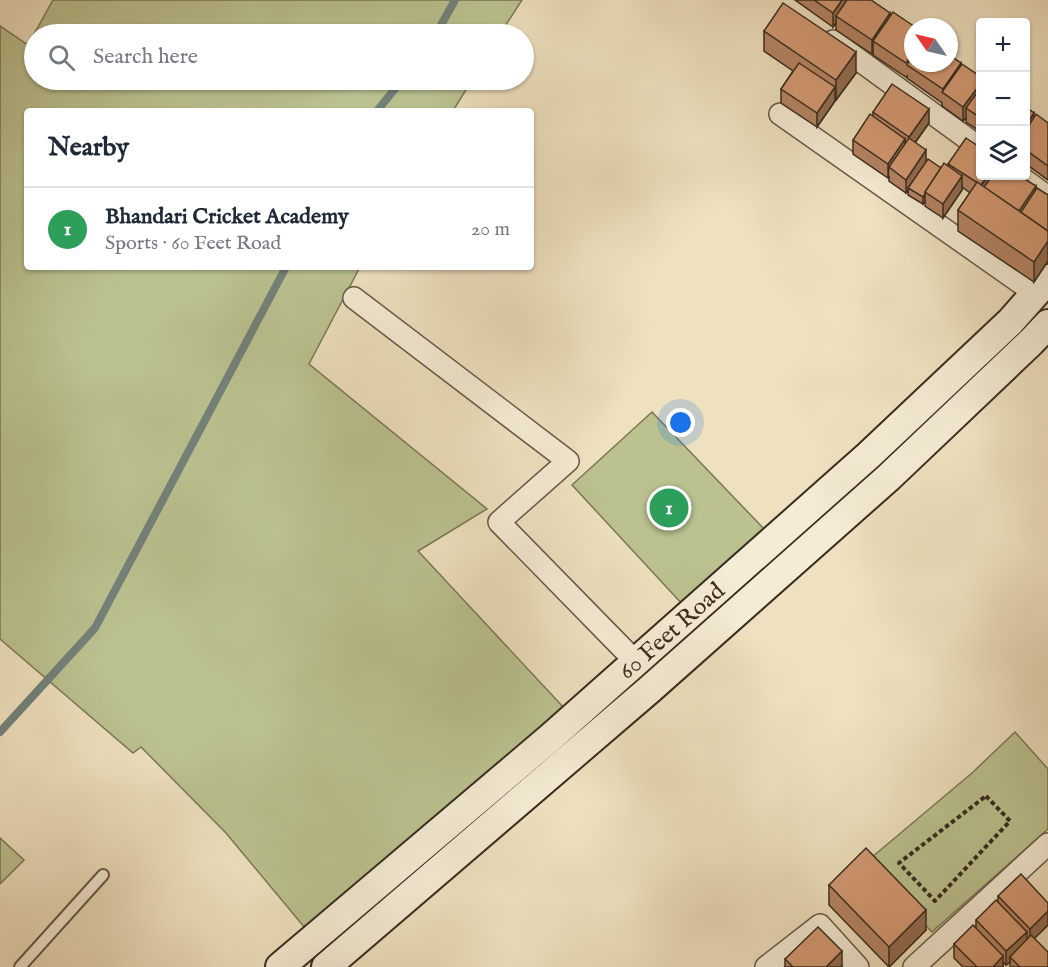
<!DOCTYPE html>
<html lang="en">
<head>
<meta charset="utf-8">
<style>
  body { margin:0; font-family:"IM FELL English",serif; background:#f6f6f7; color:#1f2937 }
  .controls { position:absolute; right:18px; top:18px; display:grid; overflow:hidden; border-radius:6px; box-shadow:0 2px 4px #0004 }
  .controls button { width:54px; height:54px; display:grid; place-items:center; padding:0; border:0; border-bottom:2px solid #e0e1e3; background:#fff; color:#1f2937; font:30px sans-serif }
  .compass { position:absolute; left:904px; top:18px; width:54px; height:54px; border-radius:50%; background:#fff; box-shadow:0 2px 4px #0004; rotate:304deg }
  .you { position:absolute; left:681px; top:423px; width:21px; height:21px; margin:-15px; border:4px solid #fff; border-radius:50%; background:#1a73e8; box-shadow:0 0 0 9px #1a73e833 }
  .badge { display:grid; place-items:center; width:39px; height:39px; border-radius:50%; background:#2563eb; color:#fff; font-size:20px; font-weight:700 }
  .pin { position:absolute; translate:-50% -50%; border:3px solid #fff; box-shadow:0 2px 6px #0006 }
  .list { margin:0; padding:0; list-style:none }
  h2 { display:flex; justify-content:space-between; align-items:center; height:78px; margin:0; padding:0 24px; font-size:26px }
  h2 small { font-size:20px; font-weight:400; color:#747a83 }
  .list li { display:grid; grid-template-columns:39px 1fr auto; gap:18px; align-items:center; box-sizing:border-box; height:84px; padding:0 24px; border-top:2px solid #e0e1e3 }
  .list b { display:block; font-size:22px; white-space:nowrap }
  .list p { margin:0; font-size:20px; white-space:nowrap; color:#747a83 }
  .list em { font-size:20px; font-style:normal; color:#747a83 }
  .icon { flex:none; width:33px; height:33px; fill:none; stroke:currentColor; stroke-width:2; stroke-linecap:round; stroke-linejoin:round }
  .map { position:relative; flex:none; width:1048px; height:967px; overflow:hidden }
  .search { position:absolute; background:#fff; box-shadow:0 2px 4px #0004; left:24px; top:24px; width:510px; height:66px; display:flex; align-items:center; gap:15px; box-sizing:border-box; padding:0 21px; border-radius:33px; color:#747a83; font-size:22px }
  .panel { position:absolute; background:#fff; box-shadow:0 2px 4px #0004; left:24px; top:108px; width:510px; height:162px; border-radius:6px }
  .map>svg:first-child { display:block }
</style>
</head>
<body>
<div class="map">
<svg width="1048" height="967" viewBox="0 0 1048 967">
  <rect width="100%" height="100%" fill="#efe1bf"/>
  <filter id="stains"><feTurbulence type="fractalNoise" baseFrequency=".00333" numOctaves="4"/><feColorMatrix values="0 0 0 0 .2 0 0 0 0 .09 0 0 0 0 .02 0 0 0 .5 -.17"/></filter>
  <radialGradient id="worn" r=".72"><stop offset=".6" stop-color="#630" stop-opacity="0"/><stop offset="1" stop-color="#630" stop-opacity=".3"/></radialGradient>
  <g fill="#bbc290" stroke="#7a7758" stroke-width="1.5">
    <path d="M 53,0 L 522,0 L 500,34 L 34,34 L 34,80 L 472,80 L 453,111 L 27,111 L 27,267 L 360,267 L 309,364 L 487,509 L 418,551 L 565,709 L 305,928 L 226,833 L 141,747 L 133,753 L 0,639 L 0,26 L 28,45 Z"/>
    <path d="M 652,412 L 766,531 L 683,605 L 572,485 Z"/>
    <path d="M 1015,732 L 1048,769 L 1048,829 L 932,932 L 865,863 L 972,773 Z"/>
    <path d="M 0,838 L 24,860 L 0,884 Z"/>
  </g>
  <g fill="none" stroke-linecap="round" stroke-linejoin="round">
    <g stroke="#73827b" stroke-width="8">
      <path d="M 436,34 L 455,0"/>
      <path d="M 377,111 L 402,80"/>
      <path d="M 0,732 L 95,628 L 286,267"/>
    </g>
    <g stroke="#665948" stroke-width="14">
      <path id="lane" d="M 20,967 L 103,875"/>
    </g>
    <g stroke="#665948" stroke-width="24">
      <g id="street">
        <path d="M 833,41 L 980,148"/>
        <path d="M 780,114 L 1035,293"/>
        <path d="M 1019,176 L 1048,197"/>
        <path d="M 354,298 L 568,461 L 499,522 L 636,662"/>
        <path d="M 766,967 L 820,925 L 858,967"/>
        <path d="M 914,967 L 1048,844"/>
      </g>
    </g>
    <g stroke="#382c20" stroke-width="32">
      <g id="secondary">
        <path id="s1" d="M 280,967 L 550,738 L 869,455 L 1010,322 L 1048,279"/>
        <path d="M 326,967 L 650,689 L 889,477 L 1031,342 L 1048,324"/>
      </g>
    </g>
    <path stroke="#382c20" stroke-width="4" stroke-dasharray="4.5 3" stroke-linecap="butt" d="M 986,796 L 1010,821 L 935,901 L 899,863 Z"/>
    <use href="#lane" stroke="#f5ecd5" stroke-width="10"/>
    <use href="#street" stroke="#f5ecd5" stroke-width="21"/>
    <use href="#secondary" stroke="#f5ecd5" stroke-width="28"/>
  </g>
  <g fill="#b68464" stroke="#382c20" stroke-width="1.5">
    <path d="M 795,0 L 871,0 L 890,16 L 913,63 L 961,66 L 981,77 L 981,132 L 966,122 L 966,118 L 963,121 L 942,106 L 942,103 L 907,78 L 907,76 L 906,77 L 873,55 L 873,52 L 872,54 L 836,30 L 836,23 L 833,27 Z"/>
    <path d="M 764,31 L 856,73 L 836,100 L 835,99 L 835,101 L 817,127 L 781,103 L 781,89 L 793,71 L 764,51 Z"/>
    <path d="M 1026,107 L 1034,118 L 1048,123 L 1048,180 L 1026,164 Z"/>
    <path d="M 873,112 L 929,123 L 915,143 L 926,161 L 941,168 L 948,166 L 948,164 L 981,176 L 1036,190 L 1048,195 L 1048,261 L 1034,282 L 958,231 L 958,210 L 970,193 L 962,187 L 962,190 L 943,218 L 925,206 L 925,202 L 923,204 L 908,195 L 908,191 L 906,193 L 889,181 L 889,177 L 888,178 L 853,154 L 853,140 L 873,116 Z"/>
    <path d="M 829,885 L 926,930 L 889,967 L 829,905 Z"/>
    <path d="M 998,896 L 1048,903 L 1048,925 L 1034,938 L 1048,967 L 1010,967 L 1010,962 L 1006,965 L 1003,962 L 1003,967 L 963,967 L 954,958 L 954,944 L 976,929 L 976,920 L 998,903 Z"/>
    <path d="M 785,959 L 842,965 L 840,967 L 785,967 Z"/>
  </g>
  <g fill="#946c51" stroke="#382c20" stroke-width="1.5">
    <path d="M 842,0 L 852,0 L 836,16 L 836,23 L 833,27 L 833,13 Z"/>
    <path d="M 890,13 L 890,27 L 873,41 L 873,52 L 872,54 L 872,40 Z"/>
    <path d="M 856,52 L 856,73 L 836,100 L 836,80 Z"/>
    <path d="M 961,63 L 961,77 L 943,92 L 943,89 Z"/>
    <path d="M 981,83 L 981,96 L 966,108 L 966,118 L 963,121 L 963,107 Z"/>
    <path d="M 835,87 L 835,101 L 817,127 L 817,113 Z"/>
    <path d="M 929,109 L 929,123 L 909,151 L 909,137 Z"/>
    <path d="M 1034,113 L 1034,127 L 1026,138 L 1026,125 Z"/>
    <path d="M 905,139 L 905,152 L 889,167 L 888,178 L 888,164 Z"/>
    <path d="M 926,150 L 926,164 L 908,188 L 908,191 L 906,193 L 906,180 Z"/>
    <path d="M 962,176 L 962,190 L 943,218 L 943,204 Z"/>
    <path d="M 988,176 L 997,176 L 983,189 L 981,186 Z"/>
    <path d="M 1036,186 L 1036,200 L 1020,214 L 1018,212 Z"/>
    <path d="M 925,194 L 925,202 L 923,204 L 923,197 Z"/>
    <path d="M 1048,241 L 1048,261 L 1034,282 L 1034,262 Z"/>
    <path d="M 926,910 L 926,930 L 889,967 L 889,947 Z"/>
    <path d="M 1048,911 L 1048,925 L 1030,943 L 1030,929 Z"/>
    <path d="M 1027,932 L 1027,946 L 1010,957 L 1010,962 L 1006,965 L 1006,951 Z"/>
    <path d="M 842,951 L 842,965 L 840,967 L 826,967 Z"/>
    <path d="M 1003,956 L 1003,967 L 993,967 Z"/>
  </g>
  <g fill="#d49a74" stroke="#382c20" stroke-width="1.5">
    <path d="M 814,0 L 842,0 L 833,13 Z"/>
    <path d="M 847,0 L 871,0 L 890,13 L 872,40 L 836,16 Z"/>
    <path d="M 783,3 L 856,52 L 836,80 L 764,31 Z"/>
    <path d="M 893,12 L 915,27 L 913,27 L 913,63 L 949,63 L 949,55 L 961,63 L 943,89 L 907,65 L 911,58 L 910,57 L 906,63 L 873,41 Z"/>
    <path d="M 799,63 L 835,87 L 817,113 L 781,89 Z"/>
    <path d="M 962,64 L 981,77 L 981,83 L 963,107 L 942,92 Z"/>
    <path d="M 892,84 L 929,109 L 909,137 L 873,112 Z"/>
    <path d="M 981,87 L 981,118 L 966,108 Z"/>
    <path d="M 1026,107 L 1034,113 L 1026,125 Z"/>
    <path d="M 870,114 L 905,139 L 888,164 L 853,140 Z"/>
    <path d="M 1036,114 L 1048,123 L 1048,166 L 1026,150 L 1026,130 Z"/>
    <path d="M 909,138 L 926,150 L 906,180 L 889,167 Z"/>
    <path d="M 966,138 L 981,148 L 981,176 L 988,176 L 981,185 L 948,164 Z"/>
    <path d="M 928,159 L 941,168 L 925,192 L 925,194 L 923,197 L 908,188 Z"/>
    <path d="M 944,163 L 962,176 L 943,204 L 925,192 Z"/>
    <path d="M 992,176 L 1020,176 L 1036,186 L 1019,211 L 984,187 Z"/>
    <path d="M 977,182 L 1048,231 L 1048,241 L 1034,262 L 958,210 Z"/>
    <path d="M 1037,188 L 1048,195 L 1048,231 L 1021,212 Z"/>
    <path d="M 866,848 L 926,910 L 889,947 L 829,885 Z"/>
    <path d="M 1021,874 L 1048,903 L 1048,911 L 1030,929 L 998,896 Z"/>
    <path d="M 996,900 L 1027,932 L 1006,951 L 976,920 Z"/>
    <path d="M 973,925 L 1003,956 L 993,967 L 977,967 L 954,944 Z"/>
    <path d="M 818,927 L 842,951 L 826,967 L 793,967 L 785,959 Z"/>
    <path d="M 1031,935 L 1048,952 L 1048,967 L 1020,967 L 1010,957 Z"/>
  </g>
  <g text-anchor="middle" stroke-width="6" stroke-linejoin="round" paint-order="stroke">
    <g font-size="24" fill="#382c20" stroke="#f5ecd5">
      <text dy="8" stroke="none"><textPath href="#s1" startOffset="516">60 Feet Road</textPath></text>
    </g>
  </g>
  <rect width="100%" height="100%" filter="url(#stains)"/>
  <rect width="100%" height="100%" fill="url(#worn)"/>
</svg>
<div class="controls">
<button>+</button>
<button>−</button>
<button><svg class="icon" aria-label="layers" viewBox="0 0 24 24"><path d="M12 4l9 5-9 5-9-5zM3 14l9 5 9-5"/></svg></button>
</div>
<svg class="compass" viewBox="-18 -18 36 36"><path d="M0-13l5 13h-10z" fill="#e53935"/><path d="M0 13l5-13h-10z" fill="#747a83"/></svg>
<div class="you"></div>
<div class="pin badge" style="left:669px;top:508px;background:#2e9e5b">1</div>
<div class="search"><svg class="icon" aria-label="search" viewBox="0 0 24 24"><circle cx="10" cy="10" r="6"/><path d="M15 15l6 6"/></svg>Search here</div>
<section class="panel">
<h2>Nearby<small></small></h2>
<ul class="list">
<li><span class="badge" style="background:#2e9e5b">1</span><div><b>Bhandari Cricket Academy</b><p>Sports · 60 Feet Road</p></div><em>20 m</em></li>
</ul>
</section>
</div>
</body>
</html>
